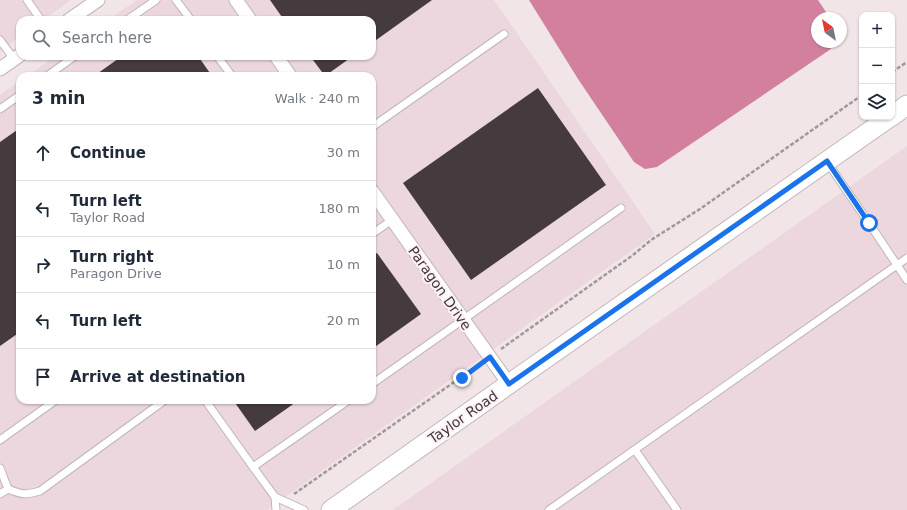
<!DOCTYPE html>
<html lang="en">
<head>
<meta charset="utf-8">
<style>
  body { margin:0; font-family:"DejaVu Sans",sans-serif; background:#f6f6f7; color:#1f2937 }
  .controls { position:absolute; right:12px; top:12px; display:grid; overflow:hidden; border-radius:8px; box-shadow:0 1px 3px #0004 }
  .controls button { width:36px; height:36px; display:grid; place-items:center; padding:0; border:0; border-bottom:1px solid #e0e1e3; background:#fff; color:#1f2937; font:20px sans-serif }
  .compass { position:absolute; left:811px; top:12px; width:36px; height:36px; border-radius:50%; background:#fff; box-shadow:0 1px 3px #0004; rotate:327deg }
  .stop { position:absolute; width:12px; height:12px; margin:-9px; border:3px solid #1a73e8; border-radius:50%; background:#fff }
  .stop.end { background:#1a73e8; border-color:#fff; box-shadow:0 1px 4px #0008 }
  .list { margin:0; padding:0; list-style:none }
  h2 { display:flex; justify-content:space-between; align-items:center; height:52px; margin:0; padding:0 16px; font-size:17px }
  h2 small { font-size:13px; font-weight:400; color:#747a83 }
  .list li { display:grid; grid-template-columns:26px 1fr auto; gap:12px; align-items:center; box-sizing:border-box; height:56px; padding:0 16px; border-top:1px solid #e0e1e3 }
  .list b { display:block; font-size:15px; white-space:nowrap }
  .list p { margin:0; font-size:13px; white-space:nowrap; color:#747a83 }
  .list em { font-size:13px; font-style:normal; color:#747a83 }
  .icon { flex:none; width:22px; height:22px; fill:none; stroke:currentColor; stroke-width:2; stroke-linecap:round; stroke-linejoin:round }
  .map { position:relative; flex:none; width:907px; height:510px; overflow:hidden }
  .search { position:absolute; background:#fff; box-shadow:0 1px 3px #0004; left:16px; top:16px; width:360px; height:44px; display:flex; align-items:center; gap:10px; box-sizing:border-box; padding:0 14px; border-radius:12px; color:#747a83; font-size:15px }
  .panel { position:absolute; background:#fff; box-shadow:0 1px 3px #0004; left:16px; top:72px; width:360px; height:332px; border-radius:12px }
  .map>svg:first-child { display:block }
</style>
</head>
<body>
<div class="map">
<svg width="907" height="510" viewBox="0 0 907 510">
  <rect width="100%" height="100%" fill="#f1e5e8"/>
  <g fill="#ebd7dd">
    <path d="M 0,0 L 71,0 L 43,20 L 20,20 L 20,36 L 0,51 Z"/>
    <path d="M 137,0 L 494,0 L 655,234 L 267,510 L 0,510 L 0,95 L 20,81 L 20,400 L 372,400 L 372,76 L 27,76 L 56,56 L 372,56 L 372,20 L 108,20 Z"/>
    <path d="M 907,146 L 907,510 L 393,510 Z"/>
  </g>
  <path fill="#d2809d" d="M 529,0 L 818,0 L 830,18 L 817,18 L 817,42 L 839,42 L 828,51 L 657,167 L 645,169 L 634,162 L 578,79 Z"/>
  <g fill="#453b3e">
    <path d="M 270,0 L 432,0 L 372,43 L 372,20 L 284,20 Z"/>
    <path d="M 122,56 L 198,56 L 212,76 L 94,76 Z"/>
    <path d="M 310,56 L 353,56 L 325,76 Z"/>
    <path d="M 538,88 L 606,185 L 471,280 L 403,183 Z"/>
    <path d="M 20,128 L 20,332 L 0,346 L 0,142 Z"/>
    <path d="M 377,253 L 421,314 L 372,349 L 372,256 Z"/>
    <path d="M 233,400 L 299,400 L 255,431 Z"/>
  </g>
  <g fill="none" stroke-linecap="round" stroke-linejoin="round">
    <g stroke="#c2b6ba" stroke-width="9">
      <g id="lane">
        <path d="M 27,0 L 41,20"/>
        <path d="M 176,0 L 191,20"/>
        <path d="M 127,20 L 156,0"/>
        <path d="M 0,40 L 14,59"/>
        <path d="M 217,56 L 232,76"/>
        <path d="M 47,76 L 75,56"/>
        <path d="M 0,109 L 20,95"/>
        <path d="M 372,127 L 504,34"/>
        <path d="M 372,234 L 392,220"/>
        <path d="M 907,258 L 897,265 L 907,280"/>
        <path d="M 372,384 L 621,208"/>
        <path d="M 205,400 L 253,467 L 275,497 L 304,510"/>
        <path d="M 0,440 L 56,400"/>
        <path d="M 635,450 L 677,510"/>
        <path d="M 253,467 L 349,400"/>
        <path d="M 0,468 L 8,489 L 0,494"/>
        <path d="M 8,489 C 23,495 25,495 40,491 L 165,400"/>
        <path d="M 275,497 L 276,510"/>
        <path d="M 549,510 L 897,265 L 869,223 L 827,162"/>
      </g>
    </g>
    <g stroke="#c2b6ba" stroke-width="15">
      <g id="street">
        <path d="M 236,0 L 250,20"/>
        <path d="M 69,20 L 98,0"/>
        <path d="M 276,56 L 290,76"/>
        <path d="M 0,69 L 20,55"/>
        <path d="M 372,191 L 509,384"/>
      </g>
    </g>
    <g stroke="#c2b6ba" stroke-width="21">
      <g id="secondary">
        <path d="M 892,116 L 907,105"/>
        <path d="M 331,510 L 509,384 L 890,117"/>
      </g>
    </g>
    <g stroke="#a1989a" stroke-width="2.5" stroke-dasharray="4 2" stroke-linecap="butt">
      <path d="M 892,72 L 907,62"/>
      <path d="M 501,349 L 633,255 L 651,240 L 700,209 L 862,95"/>
      <path d="M 294,494 L 480,364"/>
    </g>
    <use href="#lane" stroke="#fff" stroke-width="7"/>
    <use href="#street" stroke="#fff" stroke-width="13"/>
    <use href="#secondary" stroke="#fff" stroke-width="19"/>
  </g>
  <g fill="none" stroke-linecap="round" stroke-linejoin="round">
    <path stroke="#1a73e8" stroke-width="5" d="M 462,378 L 490,357 L 509,384 L 827,161 L 869,223"/>
  </g>
  <g text-anchor="middle" stroke-width="4" stroke-linejoin="round" paint-order="stroke">
    <g font-size="14" fill="#3e393b" stroke="#fff2f6">
      <text transform="translate(440 288) rotate(55)" y="5">Paragon Drive</text>
      <text transform="translate(463 417) rotate(-35)" y="5">Taylor Road</text>
    </g>
  </g>
</svg>
<div class="controls">
<button>+</button>
<button>−</button>
<button><svg class="icon" aria-label="layers" viewBox="0 0 24 24"><path d="M12 4l9 5-9 5-9-5zM3 14l9 5 9-5"/></svg></button>
</div>
<svg class="compass" viewBox="-18 -18 36 36"><path d="M0-13l5 13h-10z" fill="#e53935"/><path d="M0 13l5-13h-10z" fill="#747a83"/></svg>
<div class="stop" style="left:869px;top:223px"></div>
<div class="stop end" style="left:462px;top:378px"></div>
<div class="search"><svg class="icon" aria-label="search" viewBox="0 0 24 24"><circle cx="10" cy="10" r="6"/><path d="M15 15l6 6"/></svg>Search here</div>
<section class="panel">
<h2>3 min<small>Walk · 240 m</small></h2>
<ul class="list">
<li><svg class="icon" aria-label="ahead" viewBox="0 0 24 24"><path d="M12 20V5M6 11l6-6 6 6"/></svg><div><b>Continue</b></div><em>30 m</em></li>
<li><svg class="icon" aria-label="left" viewBox="0 0 24 24"><path d="M17 20v-9H6M10 6l-5 5 5 5"/></svg><div><b>Turn left</b><p>Taylor Road</p></div><em>180 m</em></li>
<li><svg class="icon" aria-label="right" viewBox="0 0 24 24"><path d="M7 20v-9h11M14 6l5 5-5 5"/></svg><div><b>Turn right</b><p>Paragon Drive</p></div><em>10 m</em></li>
<li><svg class="icon" aria-label="left" viewBox="0 0 24 24"><path d="M17 20v-9H6M10 6l-5 5 5 5"/></svg><div><b>Turn left</b></div><em>20 m</em></li>
<li><svg class="icon" aria-label="arrive" viewBox="0 0 24 24"><path d="M6 21V4h12l-3 4 3 4H6"/></svg><div><b>Arrive at destination</b></div></li>
</ul>
</section>
</div>
</body>
</html>
